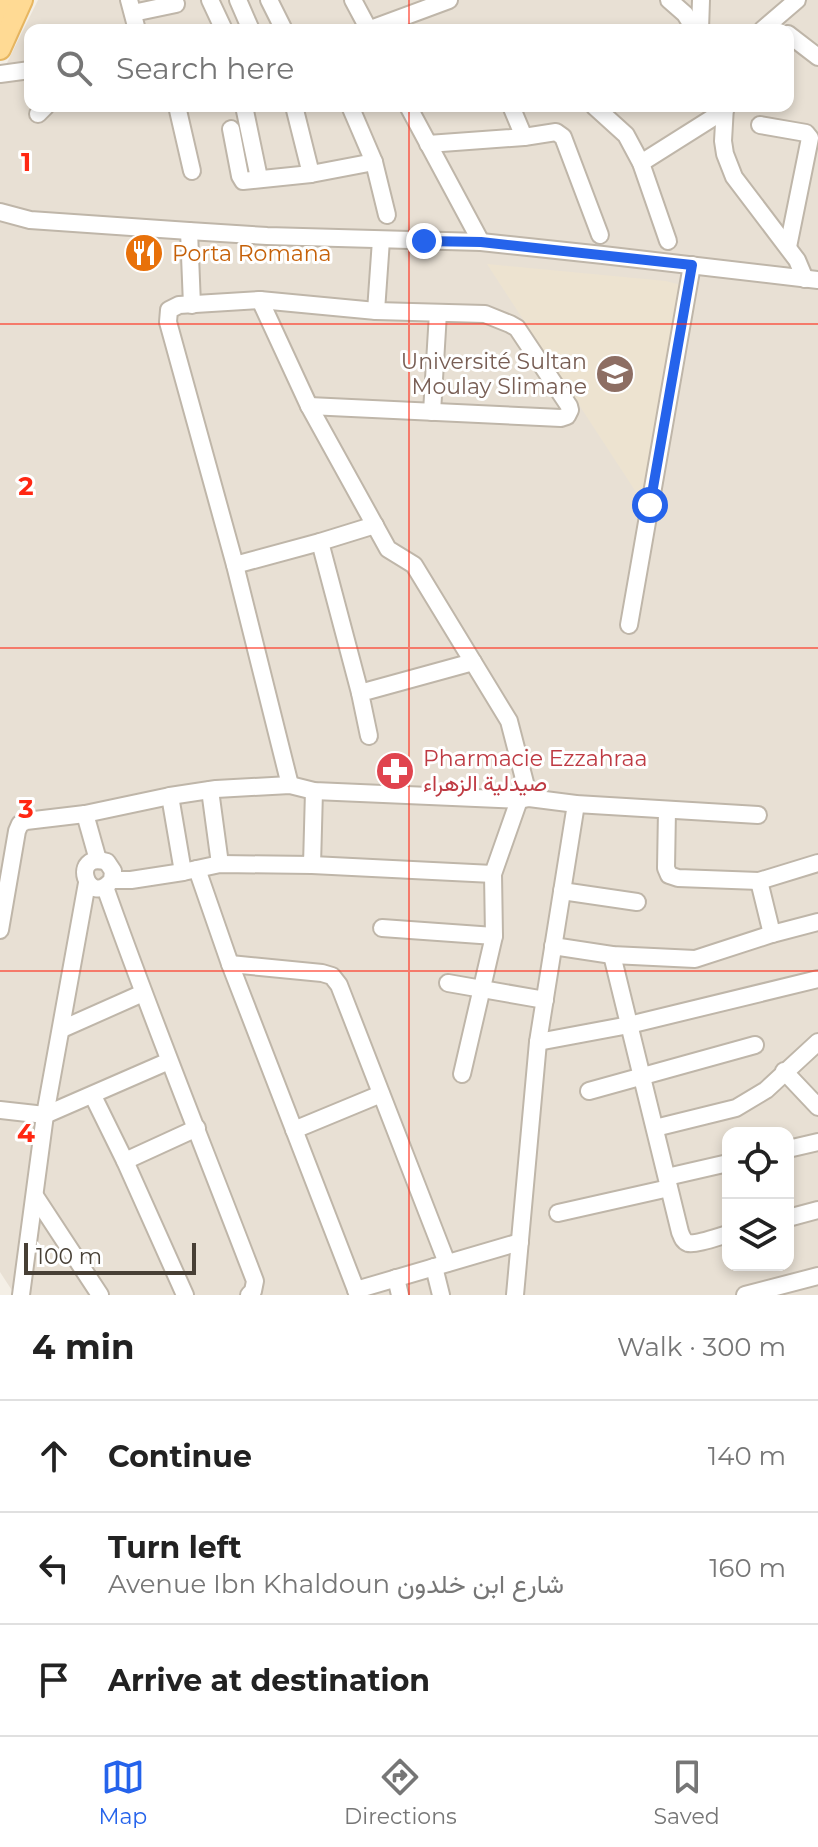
<!DOCTYPE html>
<html lang="en">
<head>
<meta charset="utf-8">
<style>
  body { margin:0; font-family:Montserrat,Vazirmatn,sans-serif; background:#f2f2f2; color:#222 }
  .controls { position:absolute; right:24px; bottom:24px; display:grid; overflow:hidden; border-radius:16px; box-shadow:0 4px 12px #0003 }
  .controls button { width:72px; height:72px; display:grid; place-items:center; padding:0; border:0; border-bottom:2px solid #e0e0e0; background:#fff; color:#222; font:40px sans-serif }
  .scale { position:absolute; left:24px; bottom:20px; width:172px; box-sizing:border-box; padding-left:8px; border:4px solid #473f35; border-top:0; font-size:22px; line-height:28px; white-space:nowrap; color:#473f35; -webkit-text-stroke:6px #fff; paint-order:stroke }
  .stop { position:absolute; width:24px; height:24px; margin:-18px; border:6px solid #2563eb; border-radius:50%; background:#fff }
  .stop.end { background:#2563eb; border-color:#fff; box-shadow:0 2px 8px #0008 }
  .list { margin:0; padding:0; list-style:none }
  h2 { display:flex; justify-content:space-between; align-items:center; height:104px; margin:0; padding:0 32px; font-size:34px }
  h2 small { font-size:26px; font-weight:400; color:#767676 }
  .list li { display:grid; grid-template-columns:52px 1fr auto; gap:24px; align-items:center; box-sizing:border-box; height:112px; padding:0 32px; border-top:2px solid #e0e0e0 }
  .list b { display:block; font-size:30px; white-space:nowrap }
  .list p { margin:0; font-size:26px; white-space:nowrap; color:#767676 }
  .list em { font-size:26px; font-style:normal; color:#767676 }
  .icon { flex:none; width:44px; height:44px; fill:none; stroke:currentColor; stroke-width:2; stroke-linecap:round; stroke-linejoin:round }
  .map { position:relative; flex:none; width:818px; height:1295px; overflow:hidden }
  .search { position:absolute; background:#fff; box-shadow:0 4px 12px #0003; left:24px; right:24px; top:24px; height:88px; display:flex; align-items:center; gap:20px; box-sizing:border-box; padding:0 28px; border-radius:16px; color:#767676; font-size:30px }
  .sheet { height:440px; background:#fff }
  nav { display:flex; justify-content:space-around; align-items:center; box-sizing:border-box; height:112px; border-top:2px solid #e0e0e0; background:#fff; font-size:22px; color:#767676 }
  nav a { display:grid; justify-items:center; gap:4px }
  nav .on { color:#2563eb }
  .map>svg:first-child { display:block }
</style>
</head>
<body>
<div class="map">
<svg width="818" height="1295" viewBox="0 0 818 1295">
  <rect width="100%" height="100%" fill="#f4efe6"/>
  <path fill="#e8e0d4" fill-rule="evenodd" d="M 38,0 L 818,0 L 818,1295 L 15,1295 L 0,1272 L 0,77 ZM 30,30 L 788,30 L 788,106 L 30,106 ZM 728,1133 L 788,1133 L 788,1265 L 728,1265 Z"/>
  <path fill="#ede3d0" d="M 487,264 L 666,281 L 681,285 L 653,518 Z"/>
  <g fill="none" stroke-linecap="round" stroke-linejoin="round">
    <g stroke="#bfb6a9" stroke-width="20">
      <g id="minor">
        <path d="M 129,0 L 137,30"/>
        <path d="M 210,0 L 224,30"/>
        <path d="M 238,0 L 251,30"/>
        <path d="M 269,0 L 284,30"/>
        <path d="M 353,0 L 369,30"/>
        <path d="M 669,0 L 685,14 L 695,30"/>
        <path d="M 133,13 L 176,4"/>
        <path d="M 368,30 L 449,0"/>
        <path d="M 700,30 L 701,0"/>
        <path d="M 762,30 L 797,0"/>
        <path d="M 788,34 L 818,57"/>
        <path d="M 0,74 L 30,70"/>
        <path d="M 177,106 L 192,171"/>
        <path d="M 244,106 L 259,178"/>
        <path d="M 294,106 L 311,174"/>
        <path d="M 350,106 L 374,162 L 387,215"/>
        <path d="M 408,106 L 481,242"/>
        <path d="M 594,106 L 626,135 L 641,163 L 668,241"/>
        <path d="M 725,106 L 723,141 L 725,154 L 734,177 L 797,260 L 805,279"/>
        <path d="M 38,114 L 46,106"/>
        <path d="M 760,125 L 806,133 L 810,138 L 788,247"/>
        <path d="M 231,129 L 240,176 L 243,181 L 311,174 L 374,162"/>
        <path d="M 524,137 L 556,132 L 563,137 L 600,235"/>
        <path d="M 428,144 L 524,137 L 511,106"/>
        <path d="M 641,163 L 725,110"/>
        <path d="M 0,212 L 30,220 L 189,231 L 267,236 L 481,242 L 603,255 L 818,280"/>
        <path d="M 189,231 L 192,305"/>
        <path d="M 260,300 L 309,406 L 388,549 L 414,565 L 509,721 L 529,798"/>
        <path d="M 376,311 L 381,240"/>
        <path d="M 432,412 L 438,313"/>
        <path d="M 320,542 L 360,693"/>
        <path d="M 235,565 L 320,542 L 375,525"/>
        <path d="M 629,625 L 692,265"/>
        <path d="M 369,736 L 360,693 L 473,662"/>
        <path d="M 290,785 L 235,565 L 168,322 L 169,310 L 179,305 L 260,300 L 376,311 L 485,314 L 510,324 L 517,328 L 569,406 L 570,410 L 567,416 L 561,418 L 309,406"/>
        <path d="M 210,790 L 220,864"/>
        <path d="M 170,796 L 183,872"/>
        <path d="M 667,810 L 666,868 L 669,875 L 678,878 L 759,881 L 818,863"/>
        <path d="M 85,814 L 98,860"/>
        <path d="M 312,865 L 493,874"/>
        <path d="M 197,869 L 230,964 L 358,1295"/>
        <path d="M 112,880 L 113,871 L 107,862 C 69,850 87,910 112,880 L 131,880 L 183,872 L 220,864 L 312,865 L 314,791"/>
        <path d="M 759,881 L 772,934"/>
        <path d="M 105,887 C 152,1020 205,1150 255,1281 L 253,1291 L 249,1295"/>
        <path d="M 562,891 L 637,902"/>
        <path d="M 382,928 L 494,936"/>
        <path d="M 0,930 L 17,831 L 20,824 L 26,821 L 85,814 L 170,796 L 216,789 L 290,785 L 314,791 L 519,800 L 529,798 L 576,804 L 758,815"/>
        <path d="M 553,946 L 612,955 L 695,959 L 772,934 L 818,922"/>
        <path d="M 612,955 L 680,1232 C 682,1237 683,1241 688,1243 C 696,1245 720,1236 728,1234"/>
        <path d="M 230,964 L 322,973 L 332,976 L 339,985 L 447,1263"/>
        <path d="M 448,983 L 545,1000"/>
        <path d="M 62,1029 L 143,993"/>
        <path d="M 538,1042 L 629,1025 L 818,979"/>
        <path d="M 784,1071 L 818,1107"/>
        <path d="M 462,1074 L 494,936 L 493,874 L 519,800"/>
        <path d="M 589,1091 L 755,1045"/>
        <path d="M 93,1096 L 125,1161 L 185,1295"/>
        <path d="M 0,1110 L 45,1115 L 169,1061"/>
        <path d="M 655,1128 L 736,1108 L 766,1090 L 818,1042"/>
        <path d="M 294,1130 L 381,1094"/>
        <path d="M 788,1149 L 818,1142"/>
        <path d="M 125,1161 L 197,1128"/>
        <path d="M 667,1177 L 728,1163"/>
        <path d="M 35,1196 L 100,1295"/>
        <path d="M 558,1213 L 669,1188"/>
        <path d="M 788,1218 L 818,1210"/>
        <path d="M 434,1267 L 441,1295"/>
        <path d="M 396,1278 L 400,1295"/>
        <path d="M 356,1290 L 520,1242"/>
        <path d="M 21,1295 L 45,1115 L 87,883"/>
        <path d="M 515,1295 L 538,1042 L 576,804"/>
        <path d="M 745,1295 L 818,1276"/>
      </g>
    </g>
    <g stroke="#e7b661" stroke-width="24">
      <g id="major">
        <path d="M 0,15 L 7,0"/>
        <path d="M 0,49 L 22,0"/>
      </g>
    </g>
    <use href="#minor" stroke="#fff" stroke-width="16"/>
    <use href="#major" stroke="#ffda94" stroke-width="20"/>
  </g>
  <g fill="none" stroke-linecap="round" stroke-linejoin="round">
    <path stroke="#2563eb" stroke-width="10" d="M 424,241 L 481,242 L 692,265 L 650,505"/>
  </g>
  <path fill="none" stroke="#ff2712" stroke-width="2" stroke-opacity="0.55" d="M 409,0 L 409,30M 409,106 L 409,1295M 0,324 L 818,324M 0,648 L 818,648M 0,971 L 818,971"/>
  <defs>
    <g id="restaurant-disc" transform="scale(2)"><circle r="9.5" fill="#e8710a" stroke="#fff"/><path d="M-5-6h1v4h1v-4h1v4h1v-4h1v5L-1.5 .5V6h-2V.5L-5-1ZM5-6V6H3V1.5H1.5Q1.5-4 5-6Z" fill="#fff"/></g>
    <g id="university-disc" transform="scale(2)"><circle r="9.5" fill="#8d6e63" stroke="#fff"/><path d="M0-5L7-2L0 1L-7-2ZM-4 1L0 2.5L4 1V4Q0 6-4 4Z" fill="#fff"/></g>
    <g id="pharmacy-disc" transform="scale(2)"><circle r="9.5" fill="#e0444e" stroke="#fff"/><path d="M-2-6h4v4h4v4h-4v4h-4v-4h-4v-4h4Z" fill="#fff"/></g>
  </defs>
  <g fill-rule="evenodd">
    <use href="#restaurant-disc" x="144" y="253"/>
    <use href="#university-disc" x="615" y="374"/>
    <use href="#pharmacy-disc" x="395" y="771"/>
  </g>
  <g text-anchor="middle" stroke-width="6" stroke-linejoin="round" paint-order="stroke">
    <g font-size="22" fill="#c56008" stroke="#fff" text-anchor="start">
      <text x="172" y="261">Porta Romana</text>
    </g>
    <g font-size="22" fill="#785e54" stroke="#fff" text-anchor="end">
      <text x="587" y="369">Université Sultan<tspan x="587" dy="25">Moulay Slimane</tspan></text>
    </g>
    <g font-size="22" fill="#be3a42" stroke="#fff" text-anchor="start">
      <text x="423" y="766">Pharmacie Ezzahraa<tspan x="423" dy="25">صيدلية الزهراء</tspan></text>
    </g>
  </g>
  <g font-size="26" text-anchor="middle" font-weight="bold" fill="#ff2712" stroke="#fff" stroke-width="6" stroke-linejoin="round" paint-order="stroke">
    <text x="26" y="171">1</text>
    <text x="26" y="495">2</text>
    <text x="26" y="818">3</text>
    <text x="26" y="1142">4</text>
  </g>
</svg>
<div class="controls">
<button><svg class="icon" aria-label="locate" viewBox="0 0 24 24"><circle cx="12" cy="12" r="6"/><path d="M12 2v4M12 18v4M2 12h4M18 12h4"/></svg></button>
<button><svg class="icon" aria-label="layers" viewBox="0 0 24 24"><path d="M12 4l9 5-9 5-9-5zM3 14l9 5 9-5"/></svg></button>
</div>
<div class="scale">100 m</div>
<div class="stop" style="left:650px;top:505px"></div>
<div class="stop end" style="left:424px;top:241px"></div>
<div class="search"><svg class="icon" aria-label="search" viewBox="0 0 24 24"><circle cx="10" cy="10" r="6"/><path d="M15 15l6 6"/></svg>Search here</div>
</div>
<section class="sheet">
<h2>4 min<small>Walk · 300 m</small></h2>
<ul class="list">
<li><svg class="icon" aria-label="ahead" viewBox="0 0 24 24"><path d="M12 20V5M6 11l6-6 6 6"/></svg><div><b>Continue</b></div><em>140 m</em></li>
<li><svg class="icon" aria-label="left" viewBox="0 0 24 24"><path d="M17 20v-9H6M10 6l-5 5 5 5"/></svg><div><b>Turn left</b><p>Avenue Ibn Khaldoun شارع ابن خلدون</p></div><em>160 m</em></li>
<li><svg class="icon" aria-label="arrive" viewBox="0 0 24 24"><path d="M6 21V4h12l-3 4 3 4H6"/></svg><div><b>Arrive at destination</b></div></li>
</ul>
</section>
<nav>
<a class="on"><svg class="icon" aria-label="map" viewBox="0 0 24 24"><path d="M3 6l6-2 6 2 6-2v14l-6 2-6-2-6 2zM9 4v14M15 6v14"/></svg>Map</a>
<a><svg class="icon" aria-label="directions" viewBox="0 0 24 24"><path d="M12 3l9 9-9 9-9-9zM9 14v-3h6M13 9l2 2-2 2"/></svg>Directions</a>
<a><svg class="icon" aria-label="saved" viewBox="0 0 24 24"><path d="M7 4h10v16l-5-4-5 4z"/></svg>Saved</a>
</nav>
</body>
</html>
